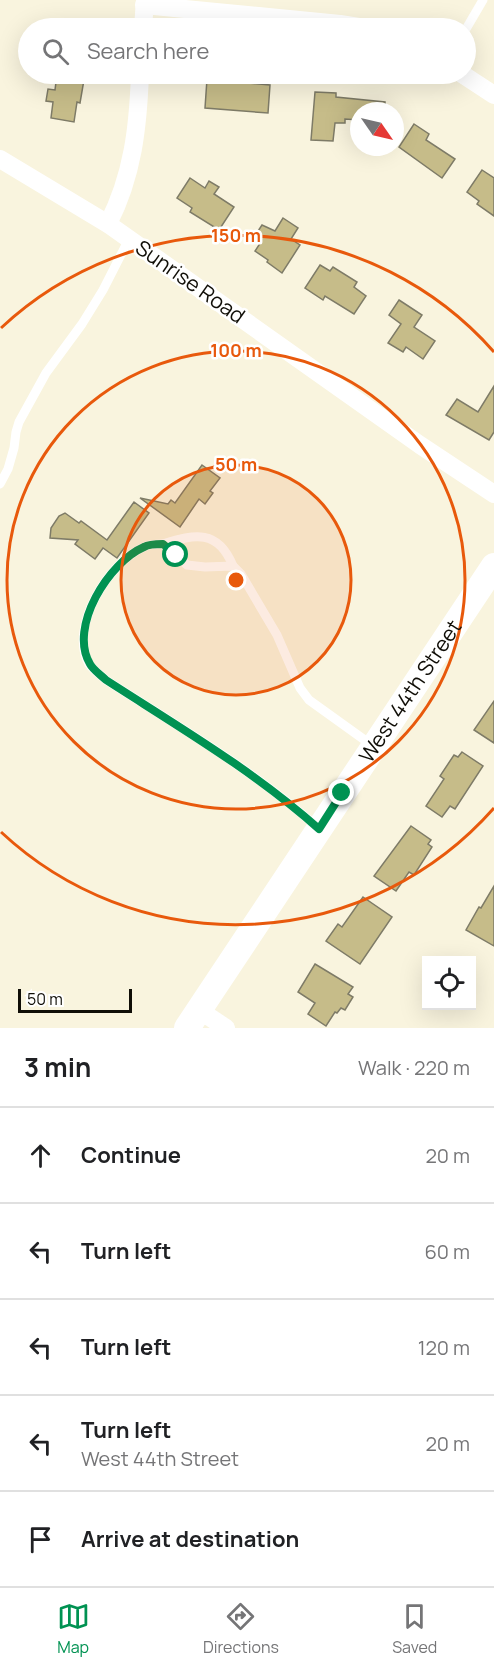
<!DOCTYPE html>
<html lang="en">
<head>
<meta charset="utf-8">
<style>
  body { margin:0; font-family:Manrope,sans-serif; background:#f6f6f6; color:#202124 }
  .controls { position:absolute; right:18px; bottom:18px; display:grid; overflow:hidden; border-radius:0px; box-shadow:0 6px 24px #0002 }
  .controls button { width:54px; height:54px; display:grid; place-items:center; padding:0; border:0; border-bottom:2px solid #e0e0e0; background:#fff; color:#202124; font:30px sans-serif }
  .compass { position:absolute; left:350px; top:102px; width:54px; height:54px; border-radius:50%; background:#fff; box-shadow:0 6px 24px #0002; rotate:124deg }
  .scale { position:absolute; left:18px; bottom:15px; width:114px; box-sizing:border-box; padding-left:6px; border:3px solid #100e07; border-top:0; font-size:16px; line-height:21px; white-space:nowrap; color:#100e07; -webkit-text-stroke:4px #fff; paint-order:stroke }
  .stop { position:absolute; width:18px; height:18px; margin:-14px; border:4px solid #009252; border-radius:50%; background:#fff }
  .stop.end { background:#009252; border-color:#fff; box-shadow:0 2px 6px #0008 }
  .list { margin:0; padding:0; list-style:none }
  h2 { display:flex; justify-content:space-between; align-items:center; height:78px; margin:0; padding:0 24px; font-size:26px }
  h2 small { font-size:20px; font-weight:400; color:#757577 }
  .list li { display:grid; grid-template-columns:39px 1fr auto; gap:18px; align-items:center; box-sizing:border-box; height:96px; padding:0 24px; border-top:2px solid #e0e0e0 }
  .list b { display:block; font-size:22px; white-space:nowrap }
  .list p { margin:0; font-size:20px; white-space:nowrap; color:#757577 }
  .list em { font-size:20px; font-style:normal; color:#757577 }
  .icon { flex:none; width:33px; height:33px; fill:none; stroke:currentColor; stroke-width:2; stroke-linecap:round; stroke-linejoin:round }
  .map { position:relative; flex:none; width:494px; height:1028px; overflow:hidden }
  .search { position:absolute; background:#fff; box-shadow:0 6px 24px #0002; left:18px; right:18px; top:18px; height:66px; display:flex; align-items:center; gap:15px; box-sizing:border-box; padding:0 21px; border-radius:33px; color:#757577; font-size:22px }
  .sheet { height:558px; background:#fff }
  nav { display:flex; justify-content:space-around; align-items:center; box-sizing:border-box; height:84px; border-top:2px solid #e0e0e0; background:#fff; font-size:16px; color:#757577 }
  nav a { display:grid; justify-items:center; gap:3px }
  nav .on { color:#009252 }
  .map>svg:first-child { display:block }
</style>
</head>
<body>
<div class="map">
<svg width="494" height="1028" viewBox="0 0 494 1028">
  <rect width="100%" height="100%" fill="#f9f4de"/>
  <g fill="#c6bc89" stroke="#7e7b67" stroke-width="1.5">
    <path d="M 57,74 L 85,74 L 80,103 L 77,102 L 74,122 L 51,118 L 53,102 L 46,101 L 48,89 L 55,90 Z"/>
    <path d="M 207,79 L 270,85 L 268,113 L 205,108 Z"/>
    <path d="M 315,92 L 336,93 L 336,97 L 385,102 L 385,111 L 359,111 L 359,120 L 345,119 L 345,123 L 335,123 L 333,141 L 311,140 Z"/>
    <path d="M 414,124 L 429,134 L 426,140 L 455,159 L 442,178 L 399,147 Z"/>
    <path d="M 482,170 L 494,178 L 494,216 L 477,204 L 479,201 L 467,192 Z"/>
    <path d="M 190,178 L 205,188 L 209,181 L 219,187 L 214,194 L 234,207 L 219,230 L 190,212 L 192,208 L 177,198 Z"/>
    <path d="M 283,218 L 298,228 L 291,239 L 300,245 L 282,273 L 267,262 L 268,260 L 255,251 L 261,242 L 254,237 L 262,225 L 275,231 Z"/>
    <path d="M 320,265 L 330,271 L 333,267 L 357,282 L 354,287 L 366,296 L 354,314 L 325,296 L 323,300 L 305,288 Z"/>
    <path d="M 399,300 L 422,315 L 414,327 L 435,341 L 423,359 L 406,347 L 403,352 L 388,343 L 401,324 L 389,315 Z"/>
    <path d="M 494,386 L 494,432 L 489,440 L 446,415 L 457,399 L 478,412 Z"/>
    <path d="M 202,465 L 220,478 L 210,491 L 213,493 L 205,504 L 199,499 L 180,527 L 140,498 L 168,504 L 171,500 L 175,503 Z"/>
    <path d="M 134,502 L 149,513 L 117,558 L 103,548 L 95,559 L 75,544 L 78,540 L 50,538 L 51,528 L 59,516 L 65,513 L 79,523 L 81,521 L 107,540 Z"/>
    <path d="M 494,701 L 494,743 L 474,730 Z"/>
    <path d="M 462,752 L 483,766 L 455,809 L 450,806 L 442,817 L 426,806 L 444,779 L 440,776 L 454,755 L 458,757 Z"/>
    <path d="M 411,826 L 431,840 L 428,844 L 432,847 L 414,875 L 409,872 L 396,891 L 374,876 Z"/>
    <path d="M 494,886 L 494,946 L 466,930 L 479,907 L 481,908 Z"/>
    <path d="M 363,897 L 392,917 L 360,964 L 326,941 L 338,924 L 342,927 Z"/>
    <path d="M 315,964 L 353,987 L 348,994 L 353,997 L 345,1010 L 341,1008 L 337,1013 L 335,1012 L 326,1026 L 308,1014 L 315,1003 L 298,992 Z"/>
  </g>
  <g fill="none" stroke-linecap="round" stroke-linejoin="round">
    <g stroke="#fff" stroke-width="9">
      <path d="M 466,29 L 483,0"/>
      <path d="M 0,484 L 8,469 L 14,448 L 16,432 L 19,422 L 46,373 L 82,324 L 103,290 L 129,239"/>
      <path d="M 163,544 C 195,534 218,529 233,566"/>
      <path d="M 317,827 C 253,770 178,726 106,680 C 101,675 93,670 89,664 C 68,627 109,562 144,547 C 149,544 157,544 163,544 L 187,565 L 205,567 L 233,566 L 241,574 L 277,635 L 300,688 L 309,700 L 373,746"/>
    </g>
    <g stroke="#fff" stroke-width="18">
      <path d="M 144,5 L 340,24 L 365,28"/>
      <path d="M 143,28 L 145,0"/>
      <path d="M 462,74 L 494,95"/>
      <path d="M 0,159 L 108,224 L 420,445 L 494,494"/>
      <path d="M 108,224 C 133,175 138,127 140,74"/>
      <path d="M 199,1010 L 226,1028"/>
    </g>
    <path stroke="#fff" stroke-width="26" id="s1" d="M 187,1028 L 494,566"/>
  </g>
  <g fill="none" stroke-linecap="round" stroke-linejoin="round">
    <path stroke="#009252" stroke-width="8" d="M 176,555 L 163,544 C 157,544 149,544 144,547 C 109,562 68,627 90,664 C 93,670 101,675 106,680 C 179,727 254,771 319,829 L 342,793"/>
  </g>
  <circle cx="236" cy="580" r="115" fill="#e8590c" fill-opacity=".12"/>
  <g fill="none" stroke="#e8590c" stroke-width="3">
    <circle cx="236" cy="580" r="115"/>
    <circle cx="236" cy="580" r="229"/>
    <path d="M494 808A344 344 0 0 1 1 832M1 328A344 344 0 0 1 494 352"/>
  </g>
  <g text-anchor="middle" stroke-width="5" stroke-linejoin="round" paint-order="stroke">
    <g font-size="21" fill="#100e07" stroke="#fff">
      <text transform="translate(190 282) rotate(35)" y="7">Sunrise Road</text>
      <text dy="7" stroke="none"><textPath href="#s1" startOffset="404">West 44th Street</textPath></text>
    </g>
  </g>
  <circle cx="236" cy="580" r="9" fill="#e8590c" stroke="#fff" stroke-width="3"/>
  <g font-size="18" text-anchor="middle" font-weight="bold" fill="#e8590c" stroke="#fff" stroke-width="5" stroke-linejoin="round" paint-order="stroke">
    <text x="236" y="242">150 m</text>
    <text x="236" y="357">100 m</text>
    <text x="236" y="471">50 m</text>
  </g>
</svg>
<div class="controls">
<button><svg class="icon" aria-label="locate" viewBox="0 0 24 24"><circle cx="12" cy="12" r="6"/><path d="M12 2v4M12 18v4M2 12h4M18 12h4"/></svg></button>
</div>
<svg class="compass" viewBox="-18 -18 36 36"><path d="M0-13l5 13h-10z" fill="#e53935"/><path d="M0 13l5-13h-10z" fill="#757577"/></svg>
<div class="scale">50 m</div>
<div class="stop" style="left:176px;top:555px"></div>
<div class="stop end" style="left:342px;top:793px"></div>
<div class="search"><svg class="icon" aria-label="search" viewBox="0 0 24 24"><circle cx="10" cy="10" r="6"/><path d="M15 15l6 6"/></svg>Search here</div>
</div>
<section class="sheet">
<h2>3 min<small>Walk · 220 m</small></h2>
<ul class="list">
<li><svg class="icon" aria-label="ahead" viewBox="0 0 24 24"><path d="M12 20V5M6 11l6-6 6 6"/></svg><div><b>Continue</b></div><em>20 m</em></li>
<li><svg class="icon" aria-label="left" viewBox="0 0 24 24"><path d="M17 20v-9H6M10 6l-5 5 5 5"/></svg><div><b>Turn left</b></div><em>60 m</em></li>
<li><svg class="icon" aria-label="left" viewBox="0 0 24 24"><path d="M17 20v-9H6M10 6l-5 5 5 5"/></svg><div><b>Turn left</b></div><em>120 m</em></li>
<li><svg class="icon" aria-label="left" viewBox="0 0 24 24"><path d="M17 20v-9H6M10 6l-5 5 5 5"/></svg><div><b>Turn left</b><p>West 44th Street</p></div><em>20 m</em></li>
<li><svg class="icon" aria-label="arrive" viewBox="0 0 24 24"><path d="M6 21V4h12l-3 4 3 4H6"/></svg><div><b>Arrive at destination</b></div></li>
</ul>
</section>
<nav>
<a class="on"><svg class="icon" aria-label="map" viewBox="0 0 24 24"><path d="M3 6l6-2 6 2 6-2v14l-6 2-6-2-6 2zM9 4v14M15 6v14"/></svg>Map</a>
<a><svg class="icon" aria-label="directions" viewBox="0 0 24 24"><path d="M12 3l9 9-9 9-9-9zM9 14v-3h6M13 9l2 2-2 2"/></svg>Directions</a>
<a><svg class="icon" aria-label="saved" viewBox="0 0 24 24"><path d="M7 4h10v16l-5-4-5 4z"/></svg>Saved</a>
</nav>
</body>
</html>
